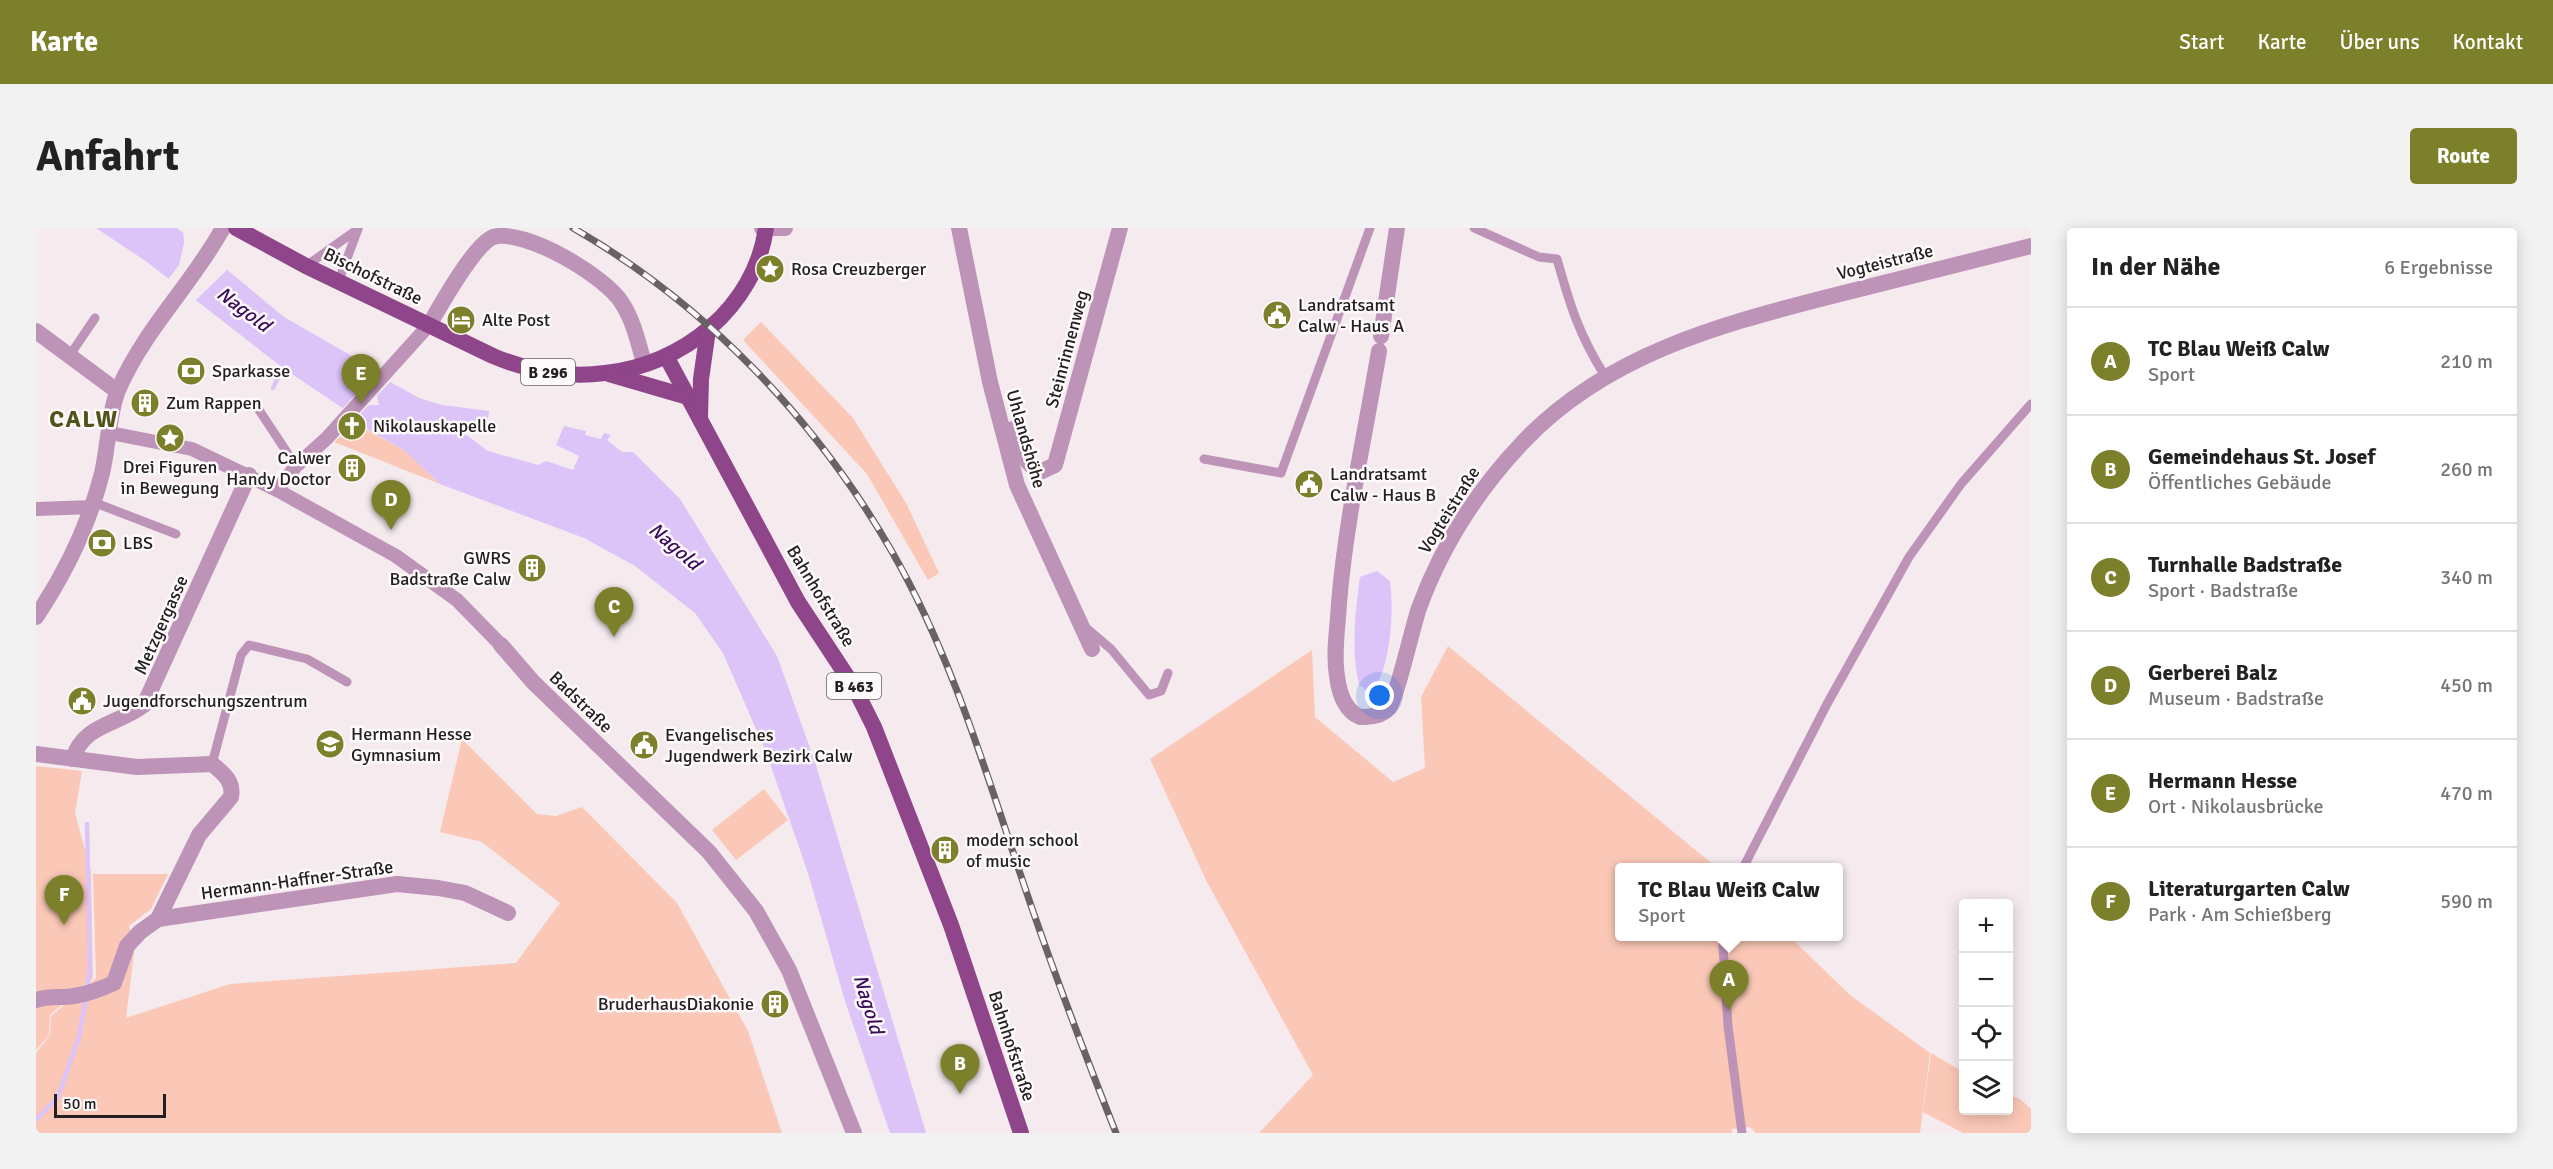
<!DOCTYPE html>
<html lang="de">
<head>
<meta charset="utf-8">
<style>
  body { margin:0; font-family:Signika,sans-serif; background:#f2f2f2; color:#222 }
  .controls { position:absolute; right:18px; bottom:18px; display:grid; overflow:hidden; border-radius:6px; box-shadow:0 3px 15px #0003 }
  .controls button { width:54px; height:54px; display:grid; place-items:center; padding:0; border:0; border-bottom:2px solid #e0e0e0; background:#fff; color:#222; font:30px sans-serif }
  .scale { position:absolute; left:18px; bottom:15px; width:112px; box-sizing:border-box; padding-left:6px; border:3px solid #242022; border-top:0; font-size:16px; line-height:21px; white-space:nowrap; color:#242022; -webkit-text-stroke:4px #fefafb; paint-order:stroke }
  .you { position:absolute; left:1344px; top:468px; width:21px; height:21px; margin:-15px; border:4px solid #fff; border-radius:50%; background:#1a73e8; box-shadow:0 0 0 9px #1a73e833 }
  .badge { display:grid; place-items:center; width:39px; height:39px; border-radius:50%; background:#7d802a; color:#fff; font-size:20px; font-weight:700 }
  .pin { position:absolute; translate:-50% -50px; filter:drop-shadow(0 2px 3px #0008) }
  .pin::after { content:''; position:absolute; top:32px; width:21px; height:18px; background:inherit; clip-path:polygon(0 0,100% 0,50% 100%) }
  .popup { position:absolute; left:1579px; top:635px; width:228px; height:78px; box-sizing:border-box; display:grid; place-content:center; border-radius:6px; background:#fff; filter:drop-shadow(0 2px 4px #0005); font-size:20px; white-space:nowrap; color:#767676 }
  .popup b { font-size:22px; color:#222 }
  .popup::after { content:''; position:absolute; left:50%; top:100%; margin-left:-12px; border:12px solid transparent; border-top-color:#fff }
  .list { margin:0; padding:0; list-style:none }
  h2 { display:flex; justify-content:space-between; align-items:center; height:78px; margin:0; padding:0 24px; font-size:26px }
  h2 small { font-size:20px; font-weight:400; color:#767676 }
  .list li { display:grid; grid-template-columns:39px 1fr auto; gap:18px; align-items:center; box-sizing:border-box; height:108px; padding:0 24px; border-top:2px solid #e0e0e0 }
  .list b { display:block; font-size:22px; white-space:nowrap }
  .list p { margin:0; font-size:20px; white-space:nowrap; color:#767676 }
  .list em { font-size:20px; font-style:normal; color:#767676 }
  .icon { flex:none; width:33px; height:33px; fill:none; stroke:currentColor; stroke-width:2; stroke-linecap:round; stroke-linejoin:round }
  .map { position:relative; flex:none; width:1995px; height:905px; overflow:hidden; border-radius:6px }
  header { display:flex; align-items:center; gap:36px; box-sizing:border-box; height:84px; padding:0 30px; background:#7d802a; color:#fff }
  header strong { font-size:28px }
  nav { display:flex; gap:33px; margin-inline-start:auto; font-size:21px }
  .intro { display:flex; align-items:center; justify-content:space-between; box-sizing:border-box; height:144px; padding:0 36px }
  h1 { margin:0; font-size:42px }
  .button { padding:15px 27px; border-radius:6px; background:#7d802a; color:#fff; font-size:21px; font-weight:700 }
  main { display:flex; gap:36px; padding:0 36px }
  aside { flex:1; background:#fff; border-radius:6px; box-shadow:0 3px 15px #0003 }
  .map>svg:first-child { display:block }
</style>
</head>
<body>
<header>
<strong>Karte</strong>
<nav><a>Start</a><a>Karte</a><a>Über uns</a><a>Kontakt</a></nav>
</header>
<div class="intro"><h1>Anfahrt</h1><a class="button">Route</a></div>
<main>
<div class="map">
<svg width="1995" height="905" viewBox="0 0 1995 905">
  <rect width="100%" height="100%" fill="#f5eaee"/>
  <g fill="#fbc8b7">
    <path d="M 725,94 L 817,190 L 870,275 L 903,345 L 892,352 L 831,246 L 707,112 Z"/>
    <path d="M 322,197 L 368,222 L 404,256 L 298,214 L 310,204 L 321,205 Z"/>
    <path d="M 1412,418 L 1680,639 L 1584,640 L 1584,708 L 1754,709 L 1814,767 L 1894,825 L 1884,905 L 1720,905 L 1714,899 L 1696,901 L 1696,905 L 1223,905 L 1277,847 L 1171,654 L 1114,531 L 1276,422 L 1279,489 L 1357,554 L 1389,540 L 1385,469 Z"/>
    <path d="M 426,511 L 501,586 L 520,588 L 546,579 L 641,675 L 712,803 L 746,905 L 0,905 L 0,825 L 14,807 L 15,788 L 60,750 L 57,646 L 132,646 L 115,681 L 93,698 L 99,717 L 90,790 L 194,756 L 480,735 L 524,675 L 446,614 L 404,604 Z"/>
    <path d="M 0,538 L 46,543 L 39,585 L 55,644 L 57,750 L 14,787 L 13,807 L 0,822 Z"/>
    <path d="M 728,561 L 752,592 L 700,632 L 676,602 Z"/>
    <path d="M 1895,825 L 1927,844 L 1928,882 L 1972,882 L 1973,867 L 1984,871 L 1995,881 L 1995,905 L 1927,905 L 1887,884 Z"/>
  </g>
  <g fill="#dcc3f8">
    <path d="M 60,0 L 141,0 L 248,89 L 342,143 L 356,155 L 383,170 L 406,177 L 453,183 L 451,199 L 419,193 L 417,197 L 452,223 L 502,237 L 510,233 L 537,242 L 543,228 L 520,217 L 528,198 L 550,203 L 549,207 L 565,211 L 568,205 L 575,207 L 571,212 L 586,224 L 597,224 L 644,271 L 741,428 L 779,534 L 890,905 L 854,905 L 809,773 L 772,645 L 730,524 L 687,425 L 659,385 L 599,338 L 548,310 L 404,256 L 368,222 L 322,196 L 305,179 L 247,140 L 111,34 Z"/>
    <path d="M 1341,343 L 1354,353 C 1358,383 1355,442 1335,465 L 1323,457 C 1315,420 1319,386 1324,349 Z"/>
  </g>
  <g fill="#f5eaee">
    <path d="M 147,2 L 193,40 L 157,75 L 131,53 L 143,37 L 148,15 Z"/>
    <path d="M 344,142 L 356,152 L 341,168 L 343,177 L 333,177 L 316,194 L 304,183 L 321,165 L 323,157 L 328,158 Z"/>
  </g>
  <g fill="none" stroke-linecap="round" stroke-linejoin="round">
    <g stroke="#dcc3f8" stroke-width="4.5">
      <path d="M 237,160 L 249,135"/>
      <path d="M 51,761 L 54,743 L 51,596"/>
      <path d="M 0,892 L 22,869 L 43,809 L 50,770"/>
    </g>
    <g stroke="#bd93b8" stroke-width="9">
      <path d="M 1438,0 L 1503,29 L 1521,31 C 1534,77 1543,107 1569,148"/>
      <path d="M 270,38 L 322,1"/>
      <path d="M 303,52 L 322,1"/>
      <path d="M 34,127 L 59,90"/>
      <path d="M 221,179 L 260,238"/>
      <path d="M 1168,231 L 1245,245 L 1334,0"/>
      <path d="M 57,274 L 140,306"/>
      <path d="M 1049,399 L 1075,421 L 1113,467 L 1125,463 L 1132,445"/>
      <path d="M 176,536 L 205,427 L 213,417 L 271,431 L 311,454"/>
      <path d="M 1707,640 L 1791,476 L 1873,329 L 1925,256 L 1995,176"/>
      <path d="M 1689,708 L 1687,718 L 1692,798 L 1706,905"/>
    </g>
    <g stroke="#bd93b8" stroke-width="14">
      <path d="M 74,205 L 156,221 L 241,262 L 360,328 L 421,372 L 465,417"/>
      <path d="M 241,262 L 260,238 L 291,210 L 393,97"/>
      <path d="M 0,281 L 57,279"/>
    </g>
    <g stroke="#bd93b8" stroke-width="16">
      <path d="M 726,0 L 749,0"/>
      <path d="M 923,0 L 954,154 L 981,257 L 1056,421"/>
      <path d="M 393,97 C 405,77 437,18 457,9 C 489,0 569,48 586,75 C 598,94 602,114 608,135"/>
      <path d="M 0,103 L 81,163"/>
      <path d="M 1345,108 L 1361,0"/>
      <path d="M 1343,123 C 1329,207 1310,291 1303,375 C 1302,399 1297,424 1301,448 C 1303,465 1308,482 1324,489 C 1335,489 1346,488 1353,480 C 1360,472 1377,397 1383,380 C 1406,317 1443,260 1489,212 C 1570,128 1679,98 1788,70 C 1857,52 1926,35 1995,18"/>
      <path d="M 977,201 C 983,220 986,233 1004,244 L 1019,237 L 1084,0"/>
      <path d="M 0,389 C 30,344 53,297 66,245 C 72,221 73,181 83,160 C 109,101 156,56 187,0"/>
      <path d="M 465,417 L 497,454 L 673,624 L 720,683 L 753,742 L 818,905"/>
      <path d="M 0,526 L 101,539 L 176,536 C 187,545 198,553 195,569 L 163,607 L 122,691 L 104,704 L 91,718 L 78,755 C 65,761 52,766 38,768 C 25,770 13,768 0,772"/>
      <path d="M 37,531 C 47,496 82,497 108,477 L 213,247"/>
      <path d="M 122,691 L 361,656 L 402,660 L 429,665 L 472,685"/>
    </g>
    <g stroke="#8e458a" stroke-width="16">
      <path d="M 200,0 L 270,38 L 457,128 C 492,143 530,150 569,145 C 647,137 719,79 730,0"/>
      <path d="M 630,128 L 762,374 L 818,459 L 838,499 L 915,697 L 985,905"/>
      <path d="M 573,146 L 652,169"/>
      <path d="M 664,189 L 665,151 L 672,102"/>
    </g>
    <g stroke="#686264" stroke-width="7">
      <path id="rail" d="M 537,0 C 669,76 779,190 855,322 C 913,422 947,535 984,645 C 1013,732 1046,819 1080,905"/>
    </g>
    <use href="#rail" stroke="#fefafb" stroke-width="4.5" stroke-dasharray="14" stroke-linecap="butt"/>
  </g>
  <defs>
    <g id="sight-disc" transform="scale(1.5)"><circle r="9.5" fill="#7d802a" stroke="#fefafb"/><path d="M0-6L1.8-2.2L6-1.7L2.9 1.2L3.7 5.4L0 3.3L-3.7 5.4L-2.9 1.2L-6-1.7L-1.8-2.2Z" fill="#fff"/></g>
    <g id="civic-disc" transform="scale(1.5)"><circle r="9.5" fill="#7d802a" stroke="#fefafb"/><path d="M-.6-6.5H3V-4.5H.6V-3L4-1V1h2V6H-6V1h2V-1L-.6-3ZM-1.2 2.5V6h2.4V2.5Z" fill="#fff"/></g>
    <g id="hotel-disc" transform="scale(1.5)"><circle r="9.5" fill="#7d802a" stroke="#fefafb"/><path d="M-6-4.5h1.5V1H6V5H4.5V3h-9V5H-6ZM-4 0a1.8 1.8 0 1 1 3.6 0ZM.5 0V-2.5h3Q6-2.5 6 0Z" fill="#fff"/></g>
    <g id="bank-disc" transform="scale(1.5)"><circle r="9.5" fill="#7d802a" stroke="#fefafb"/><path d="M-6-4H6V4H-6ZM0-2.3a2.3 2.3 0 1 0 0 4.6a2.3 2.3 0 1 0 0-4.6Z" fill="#fff"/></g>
    <g id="building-disc" transform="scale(1.5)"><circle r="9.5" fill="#7d802a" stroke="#fefafb"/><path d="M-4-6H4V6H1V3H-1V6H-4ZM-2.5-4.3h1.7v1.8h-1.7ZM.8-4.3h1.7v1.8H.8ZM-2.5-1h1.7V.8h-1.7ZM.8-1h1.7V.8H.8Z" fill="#fff"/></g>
    <g id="church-disc" transform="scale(1.5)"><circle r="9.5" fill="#7d802a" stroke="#fefafb"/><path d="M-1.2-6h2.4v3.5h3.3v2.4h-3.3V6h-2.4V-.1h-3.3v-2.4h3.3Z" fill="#fff"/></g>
    <g id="school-disc" transform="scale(1.5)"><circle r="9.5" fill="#7d802a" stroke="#fefafb"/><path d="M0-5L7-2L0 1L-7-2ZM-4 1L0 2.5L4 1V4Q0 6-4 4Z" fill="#fff"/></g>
  </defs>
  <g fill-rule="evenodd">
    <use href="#sight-disc" x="734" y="41"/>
    <use href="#civic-disc" x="1241" y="87"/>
    <use href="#hotel-disc" x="425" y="92"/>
    <use href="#bank-disc" x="155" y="143"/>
    <use href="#building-disc" x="109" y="175"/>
    <use href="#church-disc" x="316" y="198"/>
    <use href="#sight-disc" x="134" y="210"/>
    <use href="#building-disc" x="316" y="240"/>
    <use href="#civic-disc" x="1273" y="256"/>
    <use href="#bank-disc" x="66" y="315"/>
    <use href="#building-disc" x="496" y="340"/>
    <use href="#civic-disc" x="46" y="473"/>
    <use href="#school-disc" x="294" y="516"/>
    <use href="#civic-disc" x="608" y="517"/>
    <use href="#building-disc" x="909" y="622"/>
    <use href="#building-disc" x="739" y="776"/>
  </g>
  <g text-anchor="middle" stroke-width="5" stroke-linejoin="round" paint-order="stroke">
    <g fill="#fefafb" stroke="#656163" stroke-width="1.5">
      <rect x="485" y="131" width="54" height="26" rx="4.5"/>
      <rect x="791" y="445" width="54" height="26" rx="4.5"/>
    </g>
    <g font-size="16" font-weight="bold" fill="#242022">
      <text x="512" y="150">B 296</text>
      <text x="818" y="464">B 463</text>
    </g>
    <g font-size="18" fill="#242022" stroke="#fefafb">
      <text transform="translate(1849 34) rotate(-14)" y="6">Vogteistraße</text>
      <text transform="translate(337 48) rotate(26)" y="6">Bischofstraße</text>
      <text transform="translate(1031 121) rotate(-75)" y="6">Steinrinnenweg</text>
      <text transform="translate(990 211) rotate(74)" y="6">Uhlandshöhe</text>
      <text transform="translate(1413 282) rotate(-58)" y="6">Vogteistraße</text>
      <text transform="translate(785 368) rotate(59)" y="6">Bahnhofstraße</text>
      <text transform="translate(125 397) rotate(-66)" y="6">Metzgergasse</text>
      <text transform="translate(545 474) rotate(44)" y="6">Badstraße</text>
      <text transform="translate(261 652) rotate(-8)" y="6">Hermann-Haffner-Straße</text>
      <text transform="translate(976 818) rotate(72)" y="6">Bahnhofstraße</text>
    </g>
    <g font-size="18" fill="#242022" stroke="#fefafb" text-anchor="start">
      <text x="755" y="47">Rosa Creuzberger</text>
      <text x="1262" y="83">Landratsamt<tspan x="1262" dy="21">Calw - Haus A</tspan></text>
      <text x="446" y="98">Alte Post</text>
      <text x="176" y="149">Sparkasse</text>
      <text x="130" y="181">Zum Rappen</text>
      <text x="337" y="204">Nikolauskapelle</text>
      <text x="295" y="236" text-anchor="end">Calwer<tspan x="295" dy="21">Handy Doctor</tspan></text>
      <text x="134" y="245" text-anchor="middle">Drei Figuren<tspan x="134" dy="21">in Bewegung</tspan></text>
      <text x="1294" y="252">Landratsamt<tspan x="1294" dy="21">Calw - Haus B</tspan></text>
      <text x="87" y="321">LBS</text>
      <text x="475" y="336" text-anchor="end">GWRS<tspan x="475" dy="21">Badstraße Calw</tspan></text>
      <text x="67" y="479">Jugendforschungszentrum</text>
      <text x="315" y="512">Hermann Hesse<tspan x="315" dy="21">Gymnasium</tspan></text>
      <text x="629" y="513">Evangelisches<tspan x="629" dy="21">Jugendwerk Bezirk Calw</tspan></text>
      <text x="930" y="618">modern school<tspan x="930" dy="21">of music</tspan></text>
      <text x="718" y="782" text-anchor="end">BruderhausDiakonie</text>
    </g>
    <g font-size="20" font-style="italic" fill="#3a0d5a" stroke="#fefafb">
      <text transform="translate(208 81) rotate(37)" y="7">Nagold</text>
      <text transform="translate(639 318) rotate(41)" y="7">Nagold</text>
      <text transform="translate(833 776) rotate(73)" y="7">Nagold</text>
    </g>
    <g font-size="24" font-weight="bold" letter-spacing="1.5" fill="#515418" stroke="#fefafb">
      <text x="48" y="199">CALW</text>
    </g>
  </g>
</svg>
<div class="controls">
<button>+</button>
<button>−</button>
<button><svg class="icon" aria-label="locate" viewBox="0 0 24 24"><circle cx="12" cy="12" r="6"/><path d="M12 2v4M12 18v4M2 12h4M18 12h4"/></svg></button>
<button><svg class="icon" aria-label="layers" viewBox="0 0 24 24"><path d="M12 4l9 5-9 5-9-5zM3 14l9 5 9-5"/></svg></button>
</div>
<div class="scale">50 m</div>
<div class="you"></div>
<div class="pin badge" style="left:1693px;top:782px">A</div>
<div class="popup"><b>TC Blau Weiß Calw</b>Sport</div>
<div class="pin badge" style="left:924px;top:866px">B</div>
<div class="pin badge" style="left:578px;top:409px">C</div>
<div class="pin badge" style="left:355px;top:302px">D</div>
<div class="pin badge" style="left:325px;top:176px">E</div>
<div class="pin badge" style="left:28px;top:697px">F</div>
</div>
<aside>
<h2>In der Nähe<small>6 Ergebnisse</small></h2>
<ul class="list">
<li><span class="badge">A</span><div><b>TC Blau Weiß Calw</b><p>Sport</p></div><em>210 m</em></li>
<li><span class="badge">B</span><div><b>Gemeindehaus St. Josef</b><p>Öffentliches Gebäude</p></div><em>260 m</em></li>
<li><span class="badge">C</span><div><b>Turnhalle Badstraße</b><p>Sport · Badstraße</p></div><em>340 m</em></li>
<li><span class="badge">D</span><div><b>Gerberei Balz</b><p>Museum · Badstraße</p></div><em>450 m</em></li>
<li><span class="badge">E</span><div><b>Hermann Hesse</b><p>Ort · Nikolausbrücke</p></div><em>470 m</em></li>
<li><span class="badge">F</span><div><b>Literaturgarten Calw</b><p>Park · Am Schießberg</p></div><em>590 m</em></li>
</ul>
</aside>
</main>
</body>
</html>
